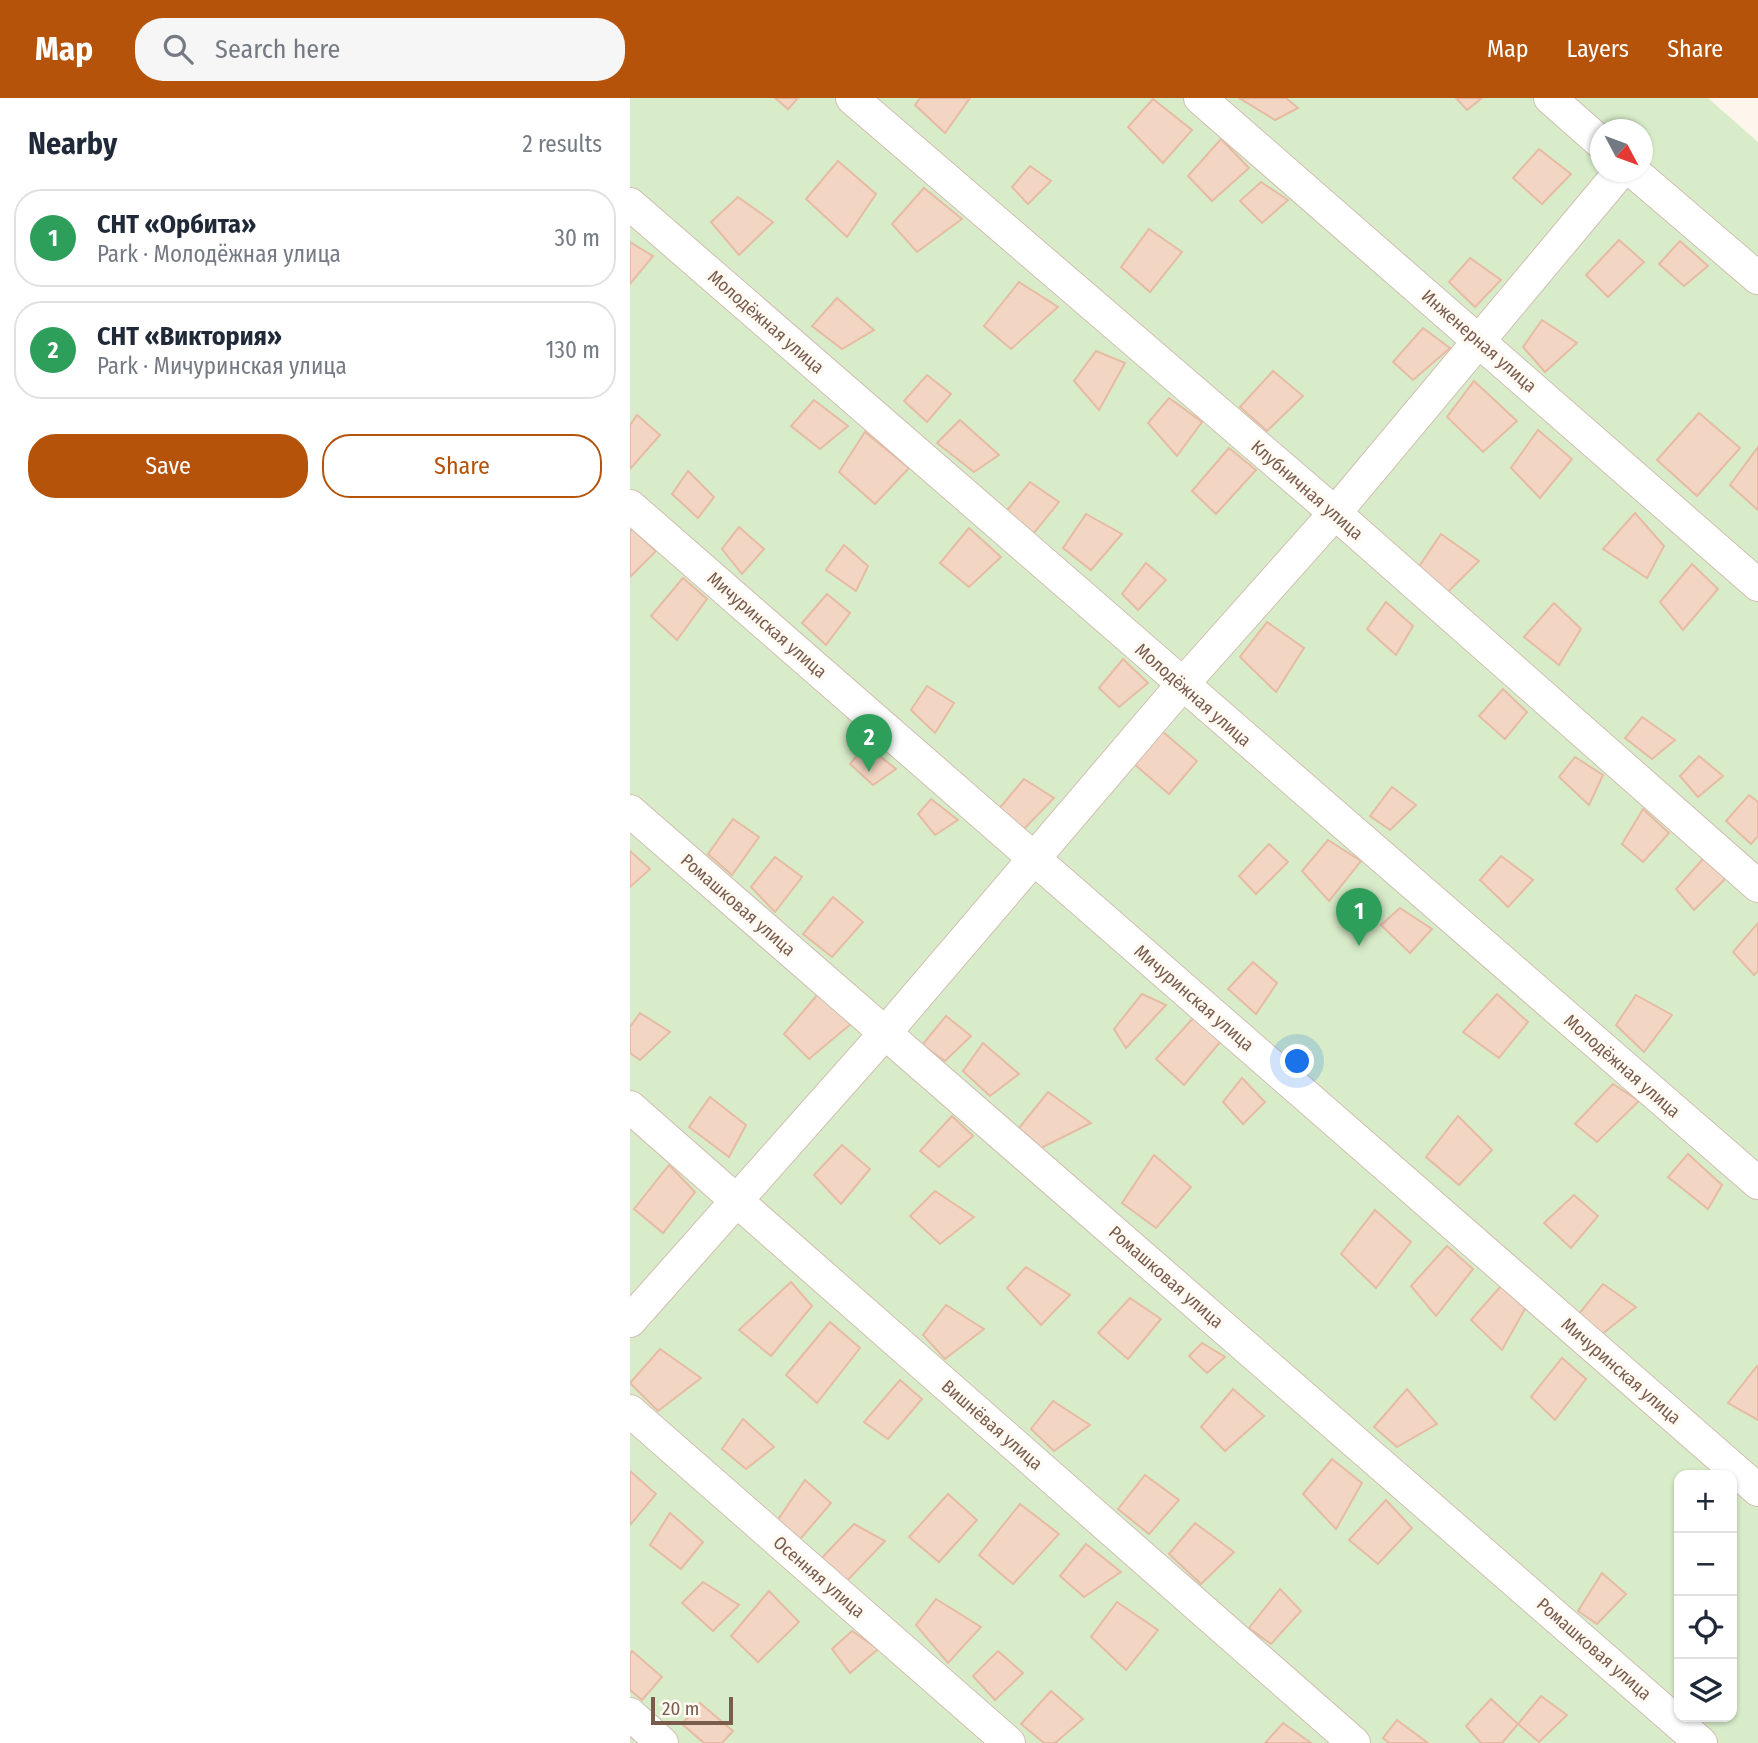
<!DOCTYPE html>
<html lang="en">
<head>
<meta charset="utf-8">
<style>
  body { margin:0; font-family:"Fira Sans Condensed",sans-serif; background:#f6f6f7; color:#1f2937 }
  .controls { position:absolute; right:21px; bottom:21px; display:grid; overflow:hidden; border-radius:14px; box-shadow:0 2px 5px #0004 }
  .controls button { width:63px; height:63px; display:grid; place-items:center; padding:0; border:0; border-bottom:2px solid #e0e1e3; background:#fff; color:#1f2937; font:35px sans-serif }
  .compass { position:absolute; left:960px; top:21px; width:63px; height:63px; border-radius:50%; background:#fff; box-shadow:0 2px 5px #0004; rotate:131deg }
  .scale { position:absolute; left:21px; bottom:18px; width:82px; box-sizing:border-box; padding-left:7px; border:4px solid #7a5c4d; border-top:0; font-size:19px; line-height:24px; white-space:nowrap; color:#7a5c4d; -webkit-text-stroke:5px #fffaf3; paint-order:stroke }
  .you { position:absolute; left:668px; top:964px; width:24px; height:24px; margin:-18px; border:5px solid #fff; border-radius:50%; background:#1a73e8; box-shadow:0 0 0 10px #1a73e833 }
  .badge { display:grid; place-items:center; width:46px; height:46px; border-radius:50%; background:#b45309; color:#fff; font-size:23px; font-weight:700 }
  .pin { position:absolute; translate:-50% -58px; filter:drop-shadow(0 2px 4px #0008) }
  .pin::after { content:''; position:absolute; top:37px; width:24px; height:21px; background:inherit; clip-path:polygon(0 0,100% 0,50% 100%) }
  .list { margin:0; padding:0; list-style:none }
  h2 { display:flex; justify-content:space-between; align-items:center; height:91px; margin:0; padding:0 28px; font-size:30px }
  h2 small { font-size:23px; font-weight:400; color:#747a83 }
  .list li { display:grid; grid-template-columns:46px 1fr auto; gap:21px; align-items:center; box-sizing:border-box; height:98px; margin:0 14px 14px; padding:0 14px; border:2px solid #e0e1e3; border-radius:28px }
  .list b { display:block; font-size:26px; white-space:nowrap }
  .list p { margin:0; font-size:23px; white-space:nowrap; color:#747a83 }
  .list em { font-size:23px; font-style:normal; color:#747a83 }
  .actions { display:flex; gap:14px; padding:21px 28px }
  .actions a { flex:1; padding:16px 0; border:2px solid #b45309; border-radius:28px; text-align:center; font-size:24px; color:#b45309 }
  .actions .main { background:#b45309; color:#fff }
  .icon { flex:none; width:38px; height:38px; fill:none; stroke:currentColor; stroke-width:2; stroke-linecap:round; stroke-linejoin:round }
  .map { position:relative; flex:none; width:1128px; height:1645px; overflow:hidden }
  header { display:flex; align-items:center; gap:42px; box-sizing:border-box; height:98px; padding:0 35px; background:#b45309; color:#fff }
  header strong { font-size:33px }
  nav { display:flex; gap:38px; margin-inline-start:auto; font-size:24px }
  .search { width:490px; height:63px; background:#f6f6f7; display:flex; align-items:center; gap:18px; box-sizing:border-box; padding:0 24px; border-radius:28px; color:#747a83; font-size:26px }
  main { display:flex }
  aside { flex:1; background:#fff }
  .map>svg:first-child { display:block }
</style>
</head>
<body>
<header>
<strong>Map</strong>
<div class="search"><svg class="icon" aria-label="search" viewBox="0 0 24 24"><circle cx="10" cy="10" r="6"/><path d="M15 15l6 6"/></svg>Search here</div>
<nav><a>Map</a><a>Layers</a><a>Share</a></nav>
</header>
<main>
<aside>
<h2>Nearby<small>2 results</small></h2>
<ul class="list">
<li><span class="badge" style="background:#2e9e5b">1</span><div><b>СНТ «Орбита»</b><p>Park · Молодёжная улица</p></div><em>30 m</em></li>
<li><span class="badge" style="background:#2e9e5b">2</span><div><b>СНТ «Виктория»</b><p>Park · Мичуринская улица</p></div><em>130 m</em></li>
</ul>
<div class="actions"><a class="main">Save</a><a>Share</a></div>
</aside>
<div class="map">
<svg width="1128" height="1645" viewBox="0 0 1128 1645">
  <rect width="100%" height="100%" fill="#fdf6ec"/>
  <path fill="#d8ecc9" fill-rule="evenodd" d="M 0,0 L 1078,0 L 1128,44 L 1128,1645 L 0,1645 ZM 970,32 L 1012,32 L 1012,74 L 970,74 ZM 1049,1377 L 1102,1377 L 1102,1619 L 1049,1619 Z"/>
  <g fill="#f3d5c3" stroke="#e6bba3" stroke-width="2">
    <path d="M 145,0 L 168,0 L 158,11 Z"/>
    <path d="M 290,0 L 340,0 L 315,35 L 285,7 Z"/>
    <path d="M 609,0 L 656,0 L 668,10 L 645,22 Z"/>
    <path d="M 826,0 L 852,0 L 837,12 Z"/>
    <path d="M 523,1 L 562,32 L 533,65 L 498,29 Z"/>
    <path d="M 591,41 L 619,70 L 582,103 L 558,78 Z"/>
    <path d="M 909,51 L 941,76 L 912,106 L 883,80 Z"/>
    <path d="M 208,63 L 246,96 L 217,139 L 176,101 Z"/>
    <path d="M 400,68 L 421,83 L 398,106 L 382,89 Z"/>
    <path d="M 631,84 L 658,102 L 632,125 L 610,103 Z"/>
    <path d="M 294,90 L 332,121 L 287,154 L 262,126 Z"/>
    <path d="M 108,99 L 143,124 L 109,157 L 81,124 Z"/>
    <path d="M 519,131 L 552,154 L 520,194 L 491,169 Z"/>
    <path d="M 989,142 L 1014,164 L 978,199 L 956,177 Z"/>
    <path d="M 1050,143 L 1078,168 L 1054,188 L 1029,166 Z"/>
    <path d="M 0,144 L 23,158 L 0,186 Z"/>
    <path d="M 840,160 L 871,182 L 845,209 L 819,184 Z"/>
    <path d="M 389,184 L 428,209 L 381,251 L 354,228 Z"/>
    <path d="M 207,200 L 244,232 L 212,251 L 182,228 Z"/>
    <path d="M 912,222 L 947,245 L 915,274 L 893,249 Z"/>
    <path d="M 793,230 L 820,250 L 783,282 L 763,264 Z"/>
    <path d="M 466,253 L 495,265 L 469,312 L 444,283 Z"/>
    <path d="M 643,273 L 673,298 L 637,333 L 610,309 Z"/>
    <path d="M 297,277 L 321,296 L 297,324 L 274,303 Z"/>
    <path d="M 844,283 L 887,323 L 853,354 L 817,319 Z"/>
    <path d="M 539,300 L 572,324 L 547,358 L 518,325 Z"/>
    <path d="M 184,302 L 218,328 L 190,351 L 161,328 Z"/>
    <path d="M 1069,315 L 1110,350 L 1067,398 L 1027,362 Z"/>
    <path d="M 7,317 L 30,337 L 0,371 L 0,327 Z"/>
    <path d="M 330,322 L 369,357 L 344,374 L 307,345 Z"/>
    <path d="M 908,332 L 942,361 L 910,400 L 881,370 Z"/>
    <path d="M 235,334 L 279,370 L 245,406 L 209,374 Z"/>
    <path d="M 1128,349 L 1128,412 L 1100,387 Z"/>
    <path d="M 599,350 L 626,372 L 586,416 L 562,393 Z"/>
    <path d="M 58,373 L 84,399 L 68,420 L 42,396 Z"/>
    <path d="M 400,384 L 429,404 L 404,435 L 375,415 Z"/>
    <path d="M 1005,415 L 1034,448 L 1017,480 L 973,451 Z"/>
    <path d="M 456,416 L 492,436 L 461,472 L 433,450 Z"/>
    <path d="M 109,429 L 134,451 L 112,476 L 92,451 Z"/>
    <path d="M 339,430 L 371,459 L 339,489 L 310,465 Z"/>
    <path d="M 2,431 L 26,453 L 0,479 L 0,434 Z"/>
    <path d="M 811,436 L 849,463 L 814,498 L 784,476 Z"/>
    <path d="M 214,447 L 238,468 L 226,493 L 196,472 Z"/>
    <path d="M 516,465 L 536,482 L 508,512 L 492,496 Z"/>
    <path d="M 1062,466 L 1088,491 L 1053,532 L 1030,504 Z"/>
    <path d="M 53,480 L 77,501 L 47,542 L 21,518 Z"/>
    <path d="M 197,496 L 220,515 L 196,547 L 172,525 Z"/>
    <path d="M 756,504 L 783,528 L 766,557 L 737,531 Z"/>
    <path d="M 924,505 L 951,531 L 929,567 L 894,539 Z"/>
    <path d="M 637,524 L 674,550 L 646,594 L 610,559 Z"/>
    <path d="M 493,561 L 518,585 L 489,609 L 469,590 Z"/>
    <path d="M 297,588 L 324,605 L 305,635 L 281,612 Z"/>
    <path d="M 873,591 L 897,614 L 875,641 L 849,618 Z"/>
    <path d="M 1012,619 L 1045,642 L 1022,661 L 995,640 Z"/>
    <path d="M 532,633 L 567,663 L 539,696 L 504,666 Z"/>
    <path d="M 236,647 L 266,671 L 243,687 L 220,666 Z"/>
    <path d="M 1069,658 L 1093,678 L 1068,699 L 1050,678 Z"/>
    <path d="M 945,659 L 973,677 L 959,707 L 929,679 Z"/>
    <path d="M 394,681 L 424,700 L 393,732 L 367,713 Z"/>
    <path d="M 762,689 L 786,707 L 760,732 L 740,718 Z"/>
    <path d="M 1119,697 L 1128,704 L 1128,738 L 1121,746 L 1096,723 Z"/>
    <path d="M 301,701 L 328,722 L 305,737 L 288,716 Z"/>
    <path d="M 1013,711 L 1039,735 L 1013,764 L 992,746 Z"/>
    <path d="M 103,721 L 129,739 L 102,777 L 78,756 Z"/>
    <path d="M 698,742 L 731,763 L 699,803 L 672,773 Z"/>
    <path d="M 639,746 L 658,764 L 626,796 L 609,778 Z"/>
    <path d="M 0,753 L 20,771 L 0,789 Z"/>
    <path d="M 871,758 L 903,782 L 878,809 L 850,782 Z"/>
    <path d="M 145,759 L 172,779 L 145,814 L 121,789 Z"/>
    <path d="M 1073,761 L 1096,780 L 1064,812 L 1046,791 Z"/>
    <path d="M 203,799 L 233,824 L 202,859 L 173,836 Z"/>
    <path d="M 770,810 L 802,831 L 780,855 L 751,827 Z"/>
    <path d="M 1128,825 L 1128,873 L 1124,877 L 1103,854 Z"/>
    <path d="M 623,864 L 647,885 L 626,916 L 598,891 Z"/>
    <path d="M 188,896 L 222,925 L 179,961 L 154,936 Z"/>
    <path d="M 512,896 L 536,907 L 496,950 L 484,931 Z"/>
    <path d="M 867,896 L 898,924 L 869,960 L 833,934 Z"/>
    <path d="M 1006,897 L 1042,917 L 1014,954 L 986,927 Z"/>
    <path d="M 10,915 L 40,934 L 10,962 L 0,955 L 0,929 Z"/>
    <path d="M 316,918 L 341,938 L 315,963 L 292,947 Z"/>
    <path d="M 565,918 L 591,943 L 554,987 L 526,961 Z"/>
    <path d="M 353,945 L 389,976 L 360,998 L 333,973 Z"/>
    <path d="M 612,980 L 635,1004 L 613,1026 L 593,1004 Z"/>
    <path d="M 983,986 L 1009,1003 L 967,1044 L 945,1026 Z"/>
    <path d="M 418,994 L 461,1025 L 411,1050 L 389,1030 Z"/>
    <path d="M 80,999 L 116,1027 L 99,1059 L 59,1029 Z"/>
    <path d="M 322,1018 L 343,1038 L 309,1069 L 290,1053 Z"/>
    <path d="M 828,1018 L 862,1052 L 829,1087 L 796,1059 Z"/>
    <path d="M 212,1047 L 240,1071 L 211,1106 L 184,1077 Z"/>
    <path d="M 1058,1056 L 1092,1087 L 1078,1111 L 1038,1079 Z"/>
    <path d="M 524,1057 L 561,1089 L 526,1130 L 492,1105 Z"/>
    <path d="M 39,1067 L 65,1094 L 33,1135 L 4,1111 Z"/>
    <path d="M 305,1093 L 344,1119 L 310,1146 L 280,1118 Z"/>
    <path d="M 944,1097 L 968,1118 L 941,1150 L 914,1125 Z"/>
    <path d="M 745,1112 L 781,1144 L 746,1190 L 711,1156 Z"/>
    <path d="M 817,1148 L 843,1171 L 806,1218 L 781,1188 Z"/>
    <path d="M 396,1169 L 440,1197 L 411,1227 L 377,1190 Z"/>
    <path d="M 161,1184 L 182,1208 L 141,1258 L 109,1232 Z"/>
    <path d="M 973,1186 L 1006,1209 L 971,1237 L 949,1216 Z"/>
    <path d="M 871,1188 L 896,1209 L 872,1252 L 841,1222 Z"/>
    <path d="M 500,1200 L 531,1221 L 498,1261 L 468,1235 Z"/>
    <path d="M 316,1207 L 354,1231 L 315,1261 L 293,1237 Z"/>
    <path d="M 200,1224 L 230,1250 L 187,1305 L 156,1277 Z"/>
    <path d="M 572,1245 L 595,1259 L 577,1275 L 559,1258 Z"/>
    <path d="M 30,1251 L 71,1280 L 28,1313 L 0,1285 Z"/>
    <path d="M 932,1260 L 956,1281 L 925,1322 L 901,1299 Z"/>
    <path d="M 1127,1268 L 1128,1269 L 1128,1322 L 1098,1305 Z"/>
    <path d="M 270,1282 L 292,1301 L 258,1341 L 234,1324 Z"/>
    <path d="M 603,1291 L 634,1318 L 595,1353 L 571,1329 Z"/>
    <path d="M 777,1291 L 807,1326 L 767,1349 L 744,1329 Z"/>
    <path d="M 423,1303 L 460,1327 L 424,1353 L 401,1331 Z"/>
    <path d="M 113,1321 L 144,1349 L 116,1371 L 92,1351 Z"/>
    <path d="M 702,1361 L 732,1385 L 706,1431 L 673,1396 Z"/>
    <path d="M 0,1373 L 26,1396 L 0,1427 Z"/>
    <path d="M 515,1377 L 549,1402 L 519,1436 L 488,1411 Z"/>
    <path d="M 175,1382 L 201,1405 L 166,1446 L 147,1423 Z"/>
    <path d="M 318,1396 L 347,1422 L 309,1464 L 279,1439 Z"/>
    <path d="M 756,1402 L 782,1430 L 748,1466 L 719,1442 Z"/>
    <path d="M 390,1406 L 429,1436 L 383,1486 L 349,1457 Z"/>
    <path d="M 40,1415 L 73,1444 L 51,1471 L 20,1447 Z"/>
    <path d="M 565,1425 L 604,1454 L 571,1486 L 539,1456 Z"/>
    <path d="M 224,1426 L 255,1443 L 217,1483 L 190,1462 Z"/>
    <path d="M 456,1446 L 491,1474 L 454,1499 L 430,1478 Z"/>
    <path d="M 972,1475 L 996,1496 L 967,1526 L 948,1513 Z"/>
    <path d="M 73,1484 L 109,1507 L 83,1533 L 52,1505 Z"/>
    <path d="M 650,1491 L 671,1513 L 641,1546 L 619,1530 Z"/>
    <path d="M 139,1493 L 169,1524 L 128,1564 L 101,1538 Z"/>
    <path d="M 306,1501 L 351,1529 L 318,1565 L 286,1527 Z"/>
    <path d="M 487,1504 L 528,1532 L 496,1572 L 461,1539 Z"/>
    <path d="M 222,1533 L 248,1551 L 220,1575 L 202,1551 Z"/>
    <path d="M 2,1553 L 32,1579 L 12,1602 L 0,1592 L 0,1556 Z"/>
    <path d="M 368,1553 L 393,1575 L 365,1602 L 343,1578 Z"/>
    <path d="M 421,1593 L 453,1621 L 425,1645 L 414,1645 L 391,1626 Z"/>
    <path d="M 911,1598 L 937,1617 L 909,1644 L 888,1626 Z"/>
    <path d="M 861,1601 L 888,1626 L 872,1645 L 851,1645 L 836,1628 Z"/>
    <path d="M 70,1605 L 103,1633 L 92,1645 L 74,1645 L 52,1626 Z"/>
    <path d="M 767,1622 L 798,1645 L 759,1645 L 753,1640 Z"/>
    <path d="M 653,1625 L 681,1645 L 635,1645 Z"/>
  </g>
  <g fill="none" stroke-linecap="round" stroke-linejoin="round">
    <g stroke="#d1beb0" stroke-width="34">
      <g id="minor">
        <path d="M 222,0 L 705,415 L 1128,788"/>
        <path d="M 570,0 L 1128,487"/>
        <path d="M 920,0 L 970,44"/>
        <path d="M 1004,74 L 1128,180"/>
        <path d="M 0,106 L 1128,1085"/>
        <path d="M 0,408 L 1128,1392"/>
        <path d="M 0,713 L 1071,1645"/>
        <path d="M 0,1009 L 724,1645"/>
        <path d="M 0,1223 L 256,934 L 552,587 L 705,415 L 990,74"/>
        <path d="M 0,1313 L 379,1645"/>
        <path d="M 0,1616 L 32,1645"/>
      </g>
    </g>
    <use href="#minor" stroke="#fff" stroke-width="32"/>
  </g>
  <g text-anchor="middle" stroke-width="7" stroke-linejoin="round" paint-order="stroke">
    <g font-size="18" fill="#7a5c4d" stroke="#fffaf3">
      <text transform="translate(136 224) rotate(41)" y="6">Молодёжная улица</text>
      <text transform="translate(849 243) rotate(41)" y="6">Инженерная улица</text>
      <text transform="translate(677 392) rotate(41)" y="6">Клубничная улица</text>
      <text transform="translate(137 527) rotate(41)" y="6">Мичуринская улица</text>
      <text transform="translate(563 597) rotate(41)" y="6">Молодёжная улица</text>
      <text transform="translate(108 807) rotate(41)" y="6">Ромашковая улица</text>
      <text transform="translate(564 900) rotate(41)" y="6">Мичуринская улица</text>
      <text transform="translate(992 968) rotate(41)" y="6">Молодёжная улица</text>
      <text transform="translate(536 1179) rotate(41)" y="6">Ромашковая улица</text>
      <text transform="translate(991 1273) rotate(41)" y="6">Мичуринская улица</text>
      <text transform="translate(362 1327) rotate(41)" y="6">Вишнёвая улица</text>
      <text transform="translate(189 1479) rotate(41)" y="6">Осенняя улица</text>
      <text transform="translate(964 1551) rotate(41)" y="6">Ромашковая улица</text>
    </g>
  </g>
</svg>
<div class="controls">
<button>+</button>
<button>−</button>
<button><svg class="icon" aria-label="locate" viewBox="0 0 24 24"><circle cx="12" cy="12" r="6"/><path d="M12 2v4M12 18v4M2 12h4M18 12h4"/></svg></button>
<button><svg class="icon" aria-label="layers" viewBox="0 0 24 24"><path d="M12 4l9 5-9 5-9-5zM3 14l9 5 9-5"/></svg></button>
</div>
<svg class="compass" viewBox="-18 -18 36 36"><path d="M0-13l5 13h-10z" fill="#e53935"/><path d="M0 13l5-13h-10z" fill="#747a83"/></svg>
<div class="scale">20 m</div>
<div class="you"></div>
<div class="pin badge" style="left:729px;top:848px;background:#2e9e5b">1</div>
<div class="pin badge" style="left:239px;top:674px;background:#2e9e5b">2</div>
</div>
</main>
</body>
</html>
